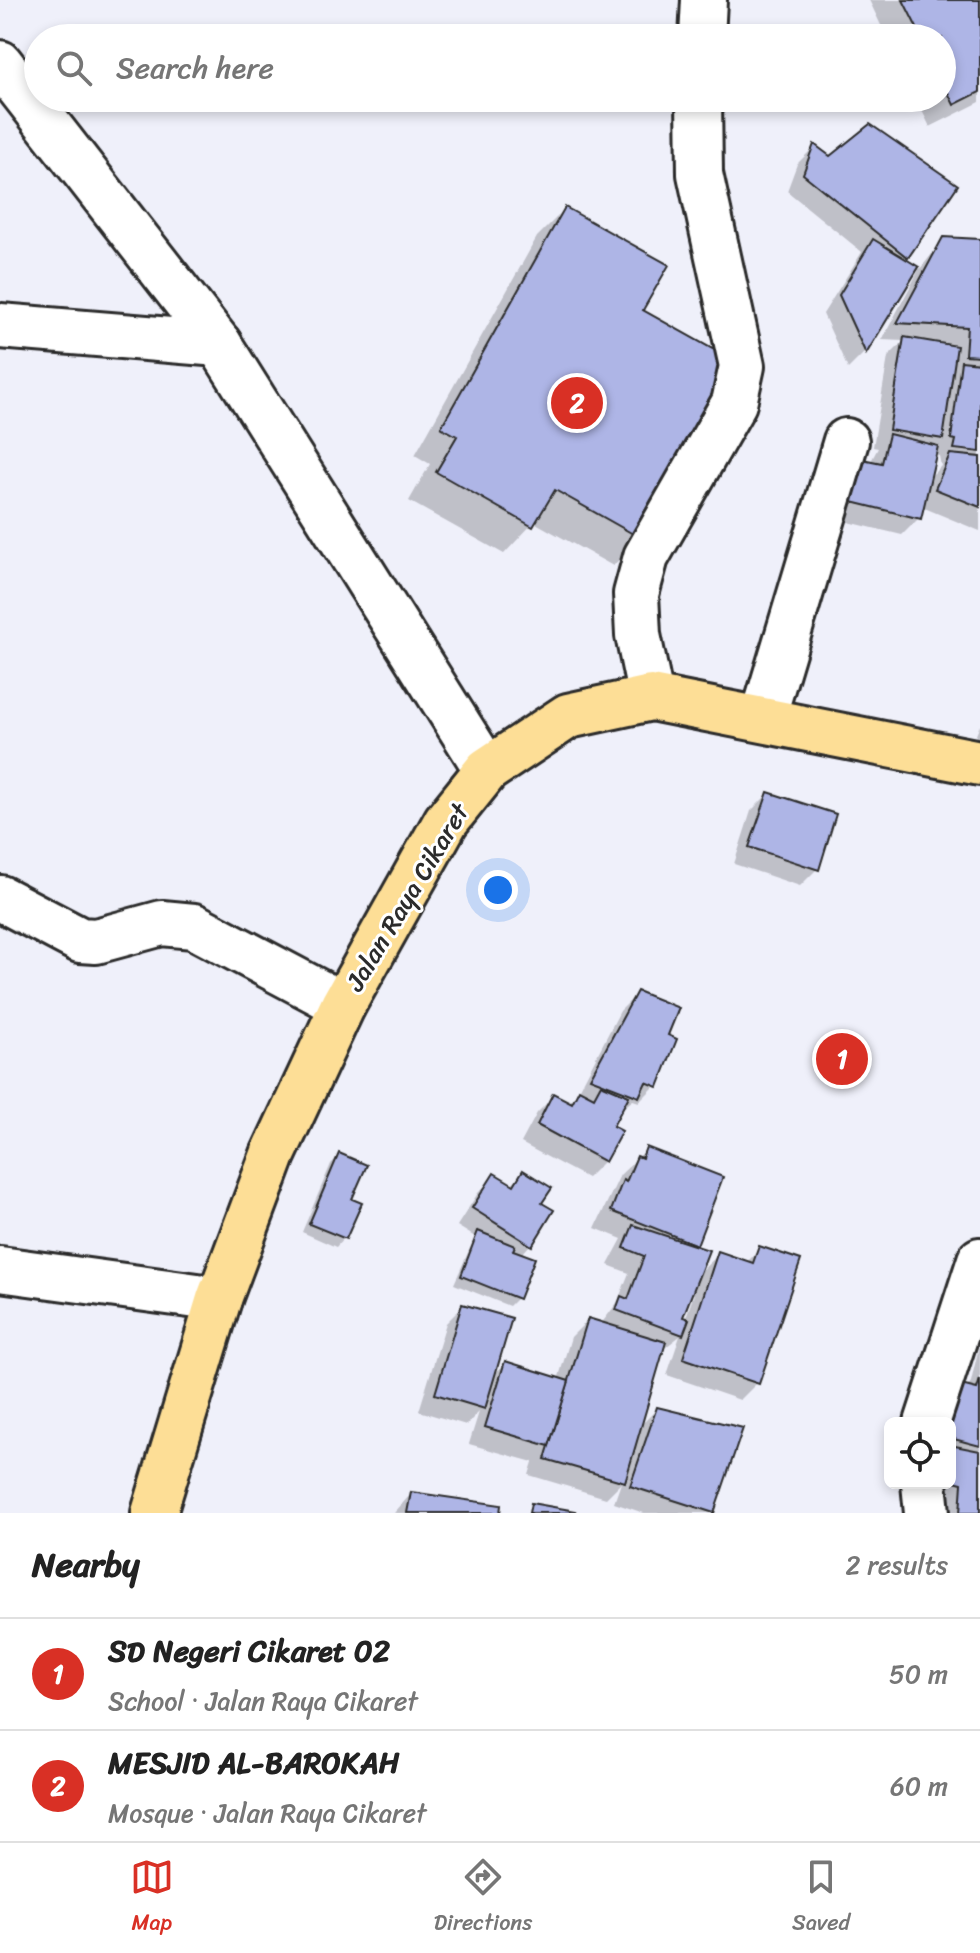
<!DOCTYPE html>
<html lang="en">
<head>
<meta charset="utf-8">
<style>
  body { margin:0; font-family:Sriracha,sans-serif; background:#f2f2f2; color:#222 }
  .controls { position:absolute; right:24px; bottom:24px; display:grid; overflow:hidden; border-radius:12px; box-shadow:0 4px 12px #0003 }
  .controls button { width:72px; height:72px; display:grid; place-items:center; padding:0; border:0; border-bottom:2px solid #e0e0e0; background:#fff; color:#222; font:40px sans-serif }
  .you { position:absolute; left:498px; top:890px; width:28px; height:28px; margin:-20px; border:6px solid #fff; border-radius:50%; background:#1a73e8; box-shadow:0 0 0 12px #1a73e833 }
  .badge { display:grid; place-items:center; width:52px; height:52px; border-radius:50%; background:#d93025; color:#fff; font-size:26px; font-weight:700 }
  .pin { position:absolute; translate:-50% -50%; border:4px solid #fff; box-shadow:0 2px 8px #0006 }
  .list { margin:0; padding:0; list-style:none }
  h2 { display:flex; justify-content:space-between; align-items:center; height:104px; margin:0; padding:0 32px; font-size:34px }
  h2 small { font-size:26px; font-weight:400; color:#767676 }
  .list li { display:grid; grid-template-columns:52px 1fr auto; gap:24px; align-items:center; box-sizing:border-box; height:112px; padding:0 32px; border-top:2px solid #e0e0e0 }
  .list b { display:block; font-size:30px; white-space:nowrap }
  .list p { margin:0; font-size:26px; white-space:nowrap; color:#767676 }
  .list em { font-size:26px; font-style:normal; color:#767676 }
  .icon { flex:none; width:44px; height:44px; fill:none; stroke:currentColor; stroke-width:2; stroke-linecap:round; stroke-linejoin:round }
  .map { position:relative; flex:none; width:980px; height:1513px; overflow:hidden }
  .search { position:absolute; background:#fff; box-shadow:0 4px 12px #0003; left:24px; right:24px; top:24px; height:88px; display:flex; align-items:center; gap:20px; box-sizing:border-box; padding:0 28px; border-radius:44px; color:#767676; font-size:30px }
  .sheet { height:328px; background:#fff }
  nav { display:flex; justify-content:space-around; align-items:center; box-sizing:border-box; height:112px; border-top:2px solid #e0e0e0; background:#fff; font-size:22px; color:#767676 }
  nav a { display:grid; justify-items:center; gap:4px }
  nav .on { color:#d93025 }
  .map>svg:first-child { display:block }
</style>
</head>
<body>
<div class="map">
<svg width="980" height="1513" viewBox="0 0 980 1513">
  <rect width="100%" height="100%" fill="#eff0fa"/>
  <filter id="ink" filterUnits="userSpaceOnUse"><feTurbulence type="fractalNoise" baseFrequency=".0125" numOctaves="2"/><feDisplacementMap in="SourceGraphic" scale="16" xChannelSelector="R" yChannelSelector="G"/><feConvolveMatrix kernelMatrix="1 2 1 2 8 2 1 2 1" color-interpolation-filters="sRGB"/></filter>
  <g filter="url(#ink)">
    <g fill="#0003" fill-rule="evenodd">
      <path d="M 869,0 L 980,0 L 980,102 L 930,127 L 916,98 L 942,98 L 942,38 L 887,38 Z"/>
      <path d="M 814,147 L 830,158 L 955,185 L 903,260 L 920,269 L 944,239 L 980,241 L 980,531 L 922,507 L 919,518 L 902,535 L 836,519 L 846,479 L 870,463 L 878,448 L 873,447 L 888,357 L 904,341 L 882,340 L 919,270 L 916,268 L 864,353 L 848,369 L 823,314 L 862,252 L 787,191 L 797,164 ZM 934,455 L 939,456 L 941,466 L 928,479 Z"/>
      <path d="M 565,209 L 641,311 L 640,538 L 613,566 L 534,522 L 504,554 L 409,501 L 430,464 L 415,455 L 537,237 Z"/>
      <path d="M 980,725 L 980,746 L 972,745 Z"/>
      <path d="M 768,794 L 817,869 L 800,886 L 734,864 L 751,811 Z"/>
      <path d="M 637,994 L 665,1036 L 656,1085 L 639,1102 L 633,1100 L 618,1112 L 611,1127 L 604,1161 L 587,1178 L 521,1143 L 537,1113 L 554,1096 L 568,1103 L 576,1096 L 620,1011 Z"/>
      <path d="M 647,1149 L 720,1178 L 694,1247 L 697,1275 L 719,1254 L 746,1263 L 760,1249 L 757,1383 L 740,1400 L 667,1375 L 680,1336 L 662,1350 L 639,1427 L 657,1409 L 740,1429 L 712,1513 L 644,1513 L 614,1503 L 621,1483 L 606,1498 L 529,1475 L 533,1462 L 469,1444 L 479,1412 L 466,1425 L 419,1411 L 446,1323 L 463,1306 L 492,1376 L 506,1363 L 558,1380 L 571,1337 L 588,1320 L 601,1324 L 617,1303 L 629,1273 L 608,1265 L 622,1239 L 595,1228 L 620,1175 ZM 690,1293 L 694,1294 L 685,1320 L 681,1318 Z"/>
      <path d="M 340,1155 L 350,1200 L 344,1238 L 336,1247 L 302,1232 L 331,1164 Z"/>
      <path d="M 523,1172 L 530,1245 L 521,1255 L 517,1298 L 509,1306 L 454,1284 L 475,1237 L 457,1226 L 478,1193 L 495,1176 L 510,1186 Z"/>
      <path d="M 980,1342 L 980,1513 L 943,1513 L 930,1483 L 950,1483 L 950,1423 L 940,1423 L 971,1382 Z"/>
      <path d="M 411,1494 L 498,1513 L 394,1513 Z"/>
    </g>
    <g fill="#aeb5e6" stroke="#2b2b2b" stroke-width="2">
      <path d="M 903,0 L 980,0 L 980,92 L 954,105 L 942,80 L 942,38 L 922,38 Z"/>
      <path d="M 870,124 L 958,185 L 908,258 L 803,174 L 814,144 L 830,156 Z"/>
      <path d="M 565,207 L 669,265 L 643,310 L 741,365 L 642,539 L 555,490 L 533,527 L 436,472 L 457,436 L 441,427 Z"/>
      <path d="M 943,237 L 980,239 L 980,356 L 965,355 L 967,327 L 897,323 Z"/>
      <path d="M 873,239 L 919,267 L 866,354 L 839,295 Z"/>
      <path d="M 904,337 L 957,346 L 943,439 L 889,430 Z"/>
      <path d="M 961,361 L 980,363 L 980,452 L 954,449 L 956,440 L 951,439 Z"/>
      <path d="M 889,434 L 938,446 L 921,519 L 852,502 L 862,459 L 882,463 Z"/>
      <path d="M 950,454 L 980,457 L 980,507 L 935,489 Z"/>
      <path d="M 768,792 L 836,814 L 819,870 L 749,847 Z"/>
      <path d="M 637,991 L 679,1008 L 668,1035 L 677,1039 L 658,1087 L 646,1082 L 639,1097 L 590,1078 Z"/>
      <path d="M 601,1084 L 629,1096 L 613,1126 L 622,1131 L 605,1162 L 537,1125 L 553,1093 L 572,1103 L 579,1089 L 594,1097 Z"/>
      <path d="M 646,1147 L 723,1177 L 697,1245 L 611,1211 L 623,1180 L 626,1182 L 637,1156 L 642,1158 Z"/>
      <path d="M 339,1153 L 367,1165 L 352,1199 L 362,1203 L 346,1239 L 309,1224 Z"/>
      <path d="M 523,1170 L 552,1188 L 542,1203 L 554,1210 L 532,1246 L 472,1208 L 494,1173 L 514,1185 Z"/>
      <path d="M 633,1225 L 709,1250 L 683,1317 L 689,1319 L 683,1335 L 616,1310 L 621,1296 L 628,1299 L 644,1256 L 624,1248 Z"/>
      <path d="M 478,1231 L 515,1246 L 513,1250 L 535,1258 L 519,1299 L 461,1276 Z"/>
      <path d="M 759,1246 L 801,1260 L 759,1384 L 683,1358 L 718,1251 L 753,1263 Z"/>
      <path d="M 462,1304 L 512,1318 L 485,1409 L 435,1394 Z"/>
      <path d="M 588,1318 L 666,1342 L 625,1482 L 545,1459 Z"/>
      <path d="M 505,1361 L 569,1381 L 549,1446 L 485,1427 Z"/>
      <path d="M 980,1379 L 980,1446 L 950,1438 L 948,1417 L 952,1419 L 961,1385 L 977,1389 Z"/>
      <path d="M 657,1407 L 743,1428 L 714,1513 L 630,1486 Z"/>
      <path d="M 950,1445 L 980,1451 L 980,1513 L 960,1513 L 962,1483 L 950,1480 Z"/>
      <path d="M 411,1492 L 501,1505 L 500,1513 L 407,1513 Z"/>
      <path d="M 531,1503 L 576,1511 L 575,1513 L 529,1513 Z"/>
    </g>
    <g fill="none" stroke-linecap="round" stroke-linejoin="round">
      <g stroke="#2b2b2b" stroke-width="50">
        <g id="minor">
          <path d="M 702,38 L 704,0"/>
          <path d="M 0,63 L 219,344 L 487,770"/>
          <path d="M 0,326 L 219,344"/>
          <path d="M 651,698 L 638,635 L 636,594 L 646,557 L 734,403 L 742,366 L 700,174 L 699,98"/>
          <path d="M 763,718 L 846,441"/>
          <path d="M 0,898 L 80,940 L 96,941 L 162,923 L 194,926 L 343,1005"/>
          <path d="M 0,1269 L 219,1299"/>
          <path d="M 927,1423 L 980,1260"/>
          <path d="M 924,1483 L 927,1513"/>
        </g>
      </g>
      <g stroke="#2b2b2b" stroke-width="50">
        <path id="major" d="M 154,1513 L 219,1299 L 273,1155 L 343,1005 L 446,821 L 487,770 L 568,716 L 651,698 L 980,763"/>
      </g>
      <use href="#minor" stroke="#fff" stroke-width="44"/>
      <use href="#major" stroke="#fdde96" stroke-width="44"/>
    </g>
  </g>
  <g text-anchor="middle" stroke-width="6" stroke-linejoin="round" paint-order="stroke">
    <g font-size="26" fill="#2b2b2b" stroke="#fff">
      <text transform="translate(407 897) rotate(-59)" y="9">Jalan Raya Cikaret</text>
    </g>
  </g>
</svg>
<div class="controls">
<button><svg class="icon" aria-label="locate" viewBox="0 0 24 24"><circle cx="12" cy="12" r="6"/><path d="M12 2v4M12 18v4M2 12h4M18 12h4"/></svg></button>
</div>
<div class="you"></div>
<div class="pin badge" style="left:842px;top:1059px">1</div>
<div class="pin badge" style="left:577px;top:403px">2</div>
<div class="search"><svg class="icon" aria-label="search" viewBox="0 0 24 24"><circle cx="10" cy="10" r="6"/><path d="M15 15l6 6"/></svg>Search here</div>
</div>
<section class="sheet">
<h2>Nearby<small>2 results</small></h2>
<ul class="list">
<li><span class="badge">1</span><div><b>SD Negeri Cikaret 02</b><p>School · Jalan Raya Cikaret</p></div><em>50 m</em></li>
<li><span class="badge">2</span><div><b>MESJID AL-BAROKAH</b><p>Mosque · Jalan Raya Cikaret</p></div><em>60 m</em></li>
</ul>
</section>
<nav>
<a class="on"><svg class="icon" aria-label="map" viewBox="0 0 24 24"><path d="M3 6l6-2 6 2 6-2v14l-6 2-6-2-6 2zM9 4v14M15 6v14"/></svg>Map</a>
<a><svg class="icon" aria-label="directions" viewBox="0 0 24 24"><path d="M12 3l9 9-9 9-9-9zM9 14v-3h6M13 9l2 2-2 2"/></svg>Directions</a>
<a><svg class="icon" aria-label="saved" viewBox="0 0 24 24"><path d="M7 4h10v16l-5-4-5 4z"/></svg>Saved</a>
</nav>
</body>
</html>
